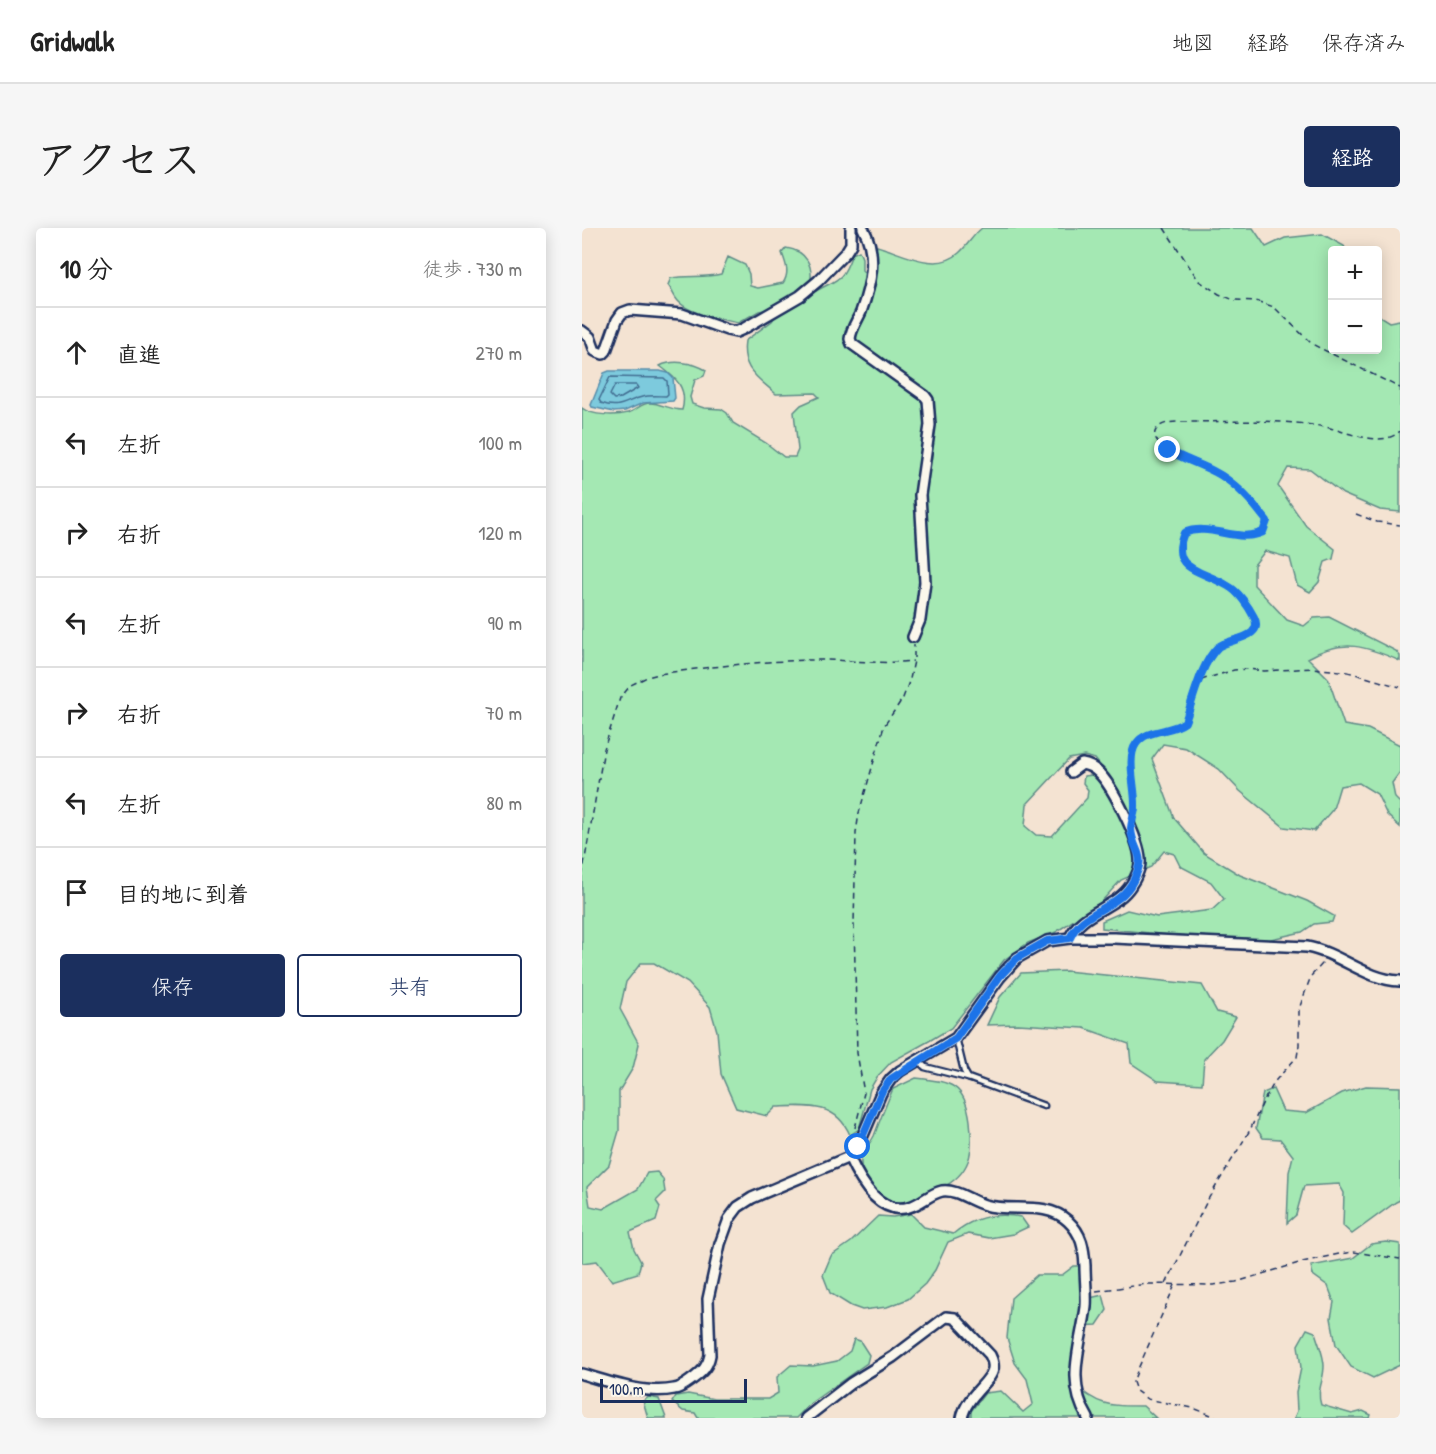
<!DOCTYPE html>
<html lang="ja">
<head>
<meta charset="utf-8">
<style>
  body { margin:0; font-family:"Patrick Hand","Klee One",sans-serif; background:#f6f6f6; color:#222 }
  .controls { position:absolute; right:18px; top:18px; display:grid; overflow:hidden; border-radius:6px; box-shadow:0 3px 15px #0003 }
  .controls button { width:54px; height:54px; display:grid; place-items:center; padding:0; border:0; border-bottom:2px solid #e0e0e0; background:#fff; color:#222; font:30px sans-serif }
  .scale { position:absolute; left:18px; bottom:15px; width:147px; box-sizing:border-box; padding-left:6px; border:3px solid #1b2f5e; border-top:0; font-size:16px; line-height:21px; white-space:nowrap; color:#1b2f5e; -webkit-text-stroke:4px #fbf7ec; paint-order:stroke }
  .stop { position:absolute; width:18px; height:18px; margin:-14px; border:4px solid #1a73e8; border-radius:50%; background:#fff }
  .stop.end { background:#1a73e8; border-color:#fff; box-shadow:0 2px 6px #0008 }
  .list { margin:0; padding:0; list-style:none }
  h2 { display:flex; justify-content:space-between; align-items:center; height:78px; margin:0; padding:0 24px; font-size:26px }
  h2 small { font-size:20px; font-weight:400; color:#767676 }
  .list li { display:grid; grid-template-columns:39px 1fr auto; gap:18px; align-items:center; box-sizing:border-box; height:90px; padding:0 24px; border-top:2px solid #e0e0e0 }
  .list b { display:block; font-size:22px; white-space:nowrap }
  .list em { font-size:20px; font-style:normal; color:#767676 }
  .actions { display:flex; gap:12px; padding:18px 24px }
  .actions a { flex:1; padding:14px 0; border:2px solid #1b2f5e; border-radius:6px; text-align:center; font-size:21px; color:#1b2f5e }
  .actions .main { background:#1b2f5e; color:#fff }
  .icon { flex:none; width:33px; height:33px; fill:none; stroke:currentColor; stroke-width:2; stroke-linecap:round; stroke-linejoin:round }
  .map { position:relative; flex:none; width:818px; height:1190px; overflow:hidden; border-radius:6px }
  header { display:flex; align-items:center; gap:36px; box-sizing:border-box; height:84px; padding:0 30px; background:#fff; border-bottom:2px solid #e0e0e0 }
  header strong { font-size:28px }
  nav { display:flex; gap:33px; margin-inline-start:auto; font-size:21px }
  .intro { display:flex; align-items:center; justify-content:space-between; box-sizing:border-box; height:144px; padding:0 36px }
  h1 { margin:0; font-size:42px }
  .button { padding:15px 27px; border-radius:6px; background:#1b2f5e; color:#fff; font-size:21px; font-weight:700 }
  main { display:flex; gap:36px; padding:0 36px }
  aside { flex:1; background:#fff; border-radius:6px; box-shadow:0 3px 15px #0003 }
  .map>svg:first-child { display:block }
</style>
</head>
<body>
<header>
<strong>Gridwalk</strong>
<nav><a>地図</a><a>経路</a><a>保存済み</a></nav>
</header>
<div class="intro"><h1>アクセス</h1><a class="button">経路</a></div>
<main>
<aside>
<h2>10 分<small>徒歩 · 730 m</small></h2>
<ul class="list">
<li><svg class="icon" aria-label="ahead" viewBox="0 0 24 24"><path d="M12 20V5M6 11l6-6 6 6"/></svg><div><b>直進</b></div><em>270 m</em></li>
<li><svg class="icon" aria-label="left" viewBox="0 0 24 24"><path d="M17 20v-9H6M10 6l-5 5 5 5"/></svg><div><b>左折</b></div><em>100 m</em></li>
<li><svg class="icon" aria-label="right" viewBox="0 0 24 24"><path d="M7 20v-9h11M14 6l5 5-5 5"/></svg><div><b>右折</b></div><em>120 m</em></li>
<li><svg class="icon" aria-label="left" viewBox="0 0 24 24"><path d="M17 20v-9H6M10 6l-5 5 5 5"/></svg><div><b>左折</b></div><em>90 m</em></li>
<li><svg class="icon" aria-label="right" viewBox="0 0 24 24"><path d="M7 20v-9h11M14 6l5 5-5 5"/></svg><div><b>右折</b></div><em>70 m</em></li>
<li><svg class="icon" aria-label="left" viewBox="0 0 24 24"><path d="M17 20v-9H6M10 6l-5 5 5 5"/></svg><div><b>左折</b></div><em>80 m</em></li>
<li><svg class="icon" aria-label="arrive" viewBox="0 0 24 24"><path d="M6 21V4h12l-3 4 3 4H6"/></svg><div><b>目的地に到着</b></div></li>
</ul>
<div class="actions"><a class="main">保存</a><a>共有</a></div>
</aside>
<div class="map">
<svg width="818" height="1190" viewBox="0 0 818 1190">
  <rect width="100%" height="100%" fill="#f4e3d2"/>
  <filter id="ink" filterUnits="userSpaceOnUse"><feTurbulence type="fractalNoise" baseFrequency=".0167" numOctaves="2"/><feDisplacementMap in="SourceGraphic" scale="12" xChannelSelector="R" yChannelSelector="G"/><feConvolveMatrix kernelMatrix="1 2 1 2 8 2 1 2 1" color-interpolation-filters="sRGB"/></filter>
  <g filter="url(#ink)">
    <g fill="#a4e8b3" stroke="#608c88" stroke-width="1.5" fill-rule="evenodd">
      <path d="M 400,0 L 671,0 L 684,19 L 703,10 L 740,6 L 762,18 L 764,22 L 750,22 L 750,122 L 796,122 L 796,87 L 807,94 L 818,92 L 818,284 L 798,282 L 761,266 L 728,241 L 706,240 L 696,258 L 724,298 L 753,321 L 751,331 L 743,334 L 737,354 L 728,364 L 715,357 L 708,330 L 683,323 L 672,337 L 672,357 L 705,392 L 722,398 L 732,390 L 747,389 L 814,423 L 818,428 L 818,433 C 784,418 761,410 726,430 L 746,450 L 762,497 L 786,501 L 818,517 L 818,544 L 810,555 L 813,570 L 818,575 L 818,599 L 805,587 L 795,566 L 777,555 L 758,558 L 751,581 L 732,603 L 702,599 L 658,563 L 637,541 L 604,520 L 581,516 L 570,531 L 592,590 L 622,625 L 658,647 L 725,673 L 752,688 L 750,694 L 732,696 L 720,704 L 689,711 L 635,712 L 520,700 L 520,693 L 545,682 L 575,689 L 630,682 L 642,671 L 629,654 L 598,638 L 592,626 L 582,623 L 569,639 L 539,652 L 518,675 L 474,704 L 446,715 L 422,732 L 369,800 L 347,813 L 309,834 L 295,849 L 288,861 L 277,901 L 268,907 C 254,874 225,878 194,879 L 185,888 L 154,880 L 139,846 L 135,803 L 128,779 L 106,755 L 72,735 L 59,735 L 44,754 L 38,781 L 57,816 L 51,840 L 37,863 L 37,903 L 27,937 L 5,959 L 8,978 L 21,981 L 56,961 L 65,945 L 75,944 L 81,951 L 83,964 L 74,973 L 78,979 L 74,993 L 48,1004 L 52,1021 L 59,1034 L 56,1045 L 30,1053 L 15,1033 L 0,1035 L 0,180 C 10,188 34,188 46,185 C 54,183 59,175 68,175 C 78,175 89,182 100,182 C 106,160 94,150 78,138 C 91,131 112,135 124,142 L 122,148 L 113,152 L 108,169 L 110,176 L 122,180 L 139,181 L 145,185 L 151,195 L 184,215 L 202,229 L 213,229 L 216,222 L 212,184 L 219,177 L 237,169 L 233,165 L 194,166 C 175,149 159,141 163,113 L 190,93 L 194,87 L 189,81 L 177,83 L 156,95 C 139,91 108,87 96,73 C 92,69 90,62 86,57 L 89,50 C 106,47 123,50 139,46 L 146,29 L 163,37 L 167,46 L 168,58 L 176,60 L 201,55 C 208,45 204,36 200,25 L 204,20 C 225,23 232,38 228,58 L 234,63 C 257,50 260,54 270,26 L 277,23 L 280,30 L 280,42 L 286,49 C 300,37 289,31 295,18 C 318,24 354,46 377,25 C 386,17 391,7 400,0 ZM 502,528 L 513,531 L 526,547 L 525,555 L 511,547 L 502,548 L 501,555 L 506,562 L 505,570 L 470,608 L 454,607 L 443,598 L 445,576 L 487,531 Z"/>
      <path d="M 484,743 L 620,757 L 635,784 L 654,789 L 640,812 L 622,831 L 620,856 L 576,853 L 549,835 L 547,816 L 502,800 L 436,796 L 405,797 L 418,769 L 439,745 Z"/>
      <path d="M 334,850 C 368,854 383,855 388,893 C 391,920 391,941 365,957 C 359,961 350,962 343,964 C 337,967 330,974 323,975 C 302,979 277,951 279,932 C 280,923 288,916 292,908 C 298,892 304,876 311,861 Z"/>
      <path d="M 784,858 L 818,859 L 818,972 L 814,974 L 770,1006 L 761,998 L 762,965 L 757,956 L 722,958 L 714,987 L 705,995 L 707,944 L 711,928 L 698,911 L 681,910 L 674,900 L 681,865 L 691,861 L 701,883 L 724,885 L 760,865 Z"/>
      <path d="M 329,986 L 342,999 L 371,1006 C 391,989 413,984 439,989 L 446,999 L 431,1006 L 407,1010 L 386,1006 L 366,1014 L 353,1042 L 343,1056 L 326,1071 L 305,1079 L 280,1082 L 269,1078 L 248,1065 L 241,1047 L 249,1028 L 269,1014 L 296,988 L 311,989 Z"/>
      <path d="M 804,1014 L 818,1016 L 818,1137 L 791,1150 L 769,1139 L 754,1117 L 749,1090 L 752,1074 L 746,1058 L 731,1047 L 729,1038 L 771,1030 L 789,1016 Z"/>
      <path d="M 492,1038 L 498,1038 L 501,1066 L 508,1070 L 521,1067 L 525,1082 L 515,1097 L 497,1098 L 490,1126 L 489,1154 C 516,1178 526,1178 561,1178 L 574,1190 L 389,1190 L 389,1183 L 403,1165 L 419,1163 L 441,1184 L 451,1176 L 445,1151 L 433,1135 L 425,1110 L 429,1070 L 455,1047 L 480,1047 Z"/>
      <path d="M 725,1101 L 733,1104 C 736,1115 742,1127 742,1138 C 742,1154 734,1161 739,1177 L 770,1186 L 781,1183 L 789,1187 L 788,1190 L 712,1190 L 715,1183 L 714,1164 L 719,1140 L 716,1117 Z"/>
      <path d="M 272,1111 L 278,1113 L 287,1127 L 285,1135 L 230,1174 L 214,1190 L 116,1190 L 113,1185 L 101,1183 L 90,1174 L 94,1168 L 106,1166 L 132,1171 L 186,1171 L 196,1165 L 195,1149 L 209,1137 L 231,1138 L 255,1133 L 268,1123 Z"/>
      <path d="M 67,1169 L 77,1171 L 84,1190 L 66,1190 L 61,1173 Z"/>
    </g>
    <path fill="#7dcadd" stroke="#568caa" stroke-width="1.5" d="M 27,143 L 78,143 L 86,145 L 91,150 L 93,170 L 91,173 L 61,175 L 43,183 L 32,184 L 10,179 L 9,177 L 22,145 Z"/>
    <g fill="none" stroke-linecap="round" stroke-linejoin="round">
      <g stroke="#426d91" stroke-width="1.5">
        <path d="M 28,149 L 82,150 L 85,153 L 86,166 L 84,168 C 76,168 68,167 60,169 C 43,173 38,182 19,175 L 17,172 Z"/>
        <path d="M 33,157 L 54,157 L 56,160 L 39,170 L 32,171 L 28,167 Z"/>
      </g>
      <g stroke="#1b2f5e" stroke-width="9">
        <g id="lane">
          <path d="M 374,810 L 382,843 L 386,850"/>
          <path d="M 337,833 L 343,839 L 386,850 L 462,878"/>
        </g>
      </g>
      <g stroke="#1b2f5e" stroke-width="14">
        <g id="street">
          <path d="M 281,0 C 296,27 289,56 279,84 C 275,93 269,101 268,111 L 270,116 L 343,168 L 346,172 L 348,197 L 338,267 L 343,354 L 338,392 L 331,409"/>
          <path d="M 0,103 L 8,109 L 13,123 L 21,126 L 24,123 L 35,92 L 40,85 L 48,82 L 100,86 L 145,102 L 154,104 L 161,101 L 218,68 L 236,53 L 264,24 L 269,16 L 269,0"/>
          <path d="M 488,710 C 499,683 534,681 549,657 C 554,650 559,639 558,631 C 557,611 530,557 516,544 C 511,539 506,537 500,536 L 489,544"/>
          <path d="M 267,929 C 277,951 297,988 327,979 C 339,976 347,966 360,963 C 375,961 388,973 403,977 C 430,985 463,972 486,993 C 500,1006 502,1020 503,1038 C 503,1052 505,1066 504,1079 C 499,1118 483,1153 506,1190"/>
          <path d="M 0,1146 C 27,1154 64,1167 92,1161 C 100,1160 106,1154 112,1150 C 121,1143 126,1138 128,1127 L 126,1071 L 138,1016 L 147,991 L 156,979 L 170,970 L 267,929 L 276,919 L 299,865 L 309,851 L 318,843 L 374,810 L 418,749 L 435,730 L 465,713 L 488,710 L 532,710 L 725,719 C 758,725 784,752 818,753"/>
          <path d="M 224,1190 L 269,1155 L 311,1129 L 364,1089 L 373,1090 L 408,1127 C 410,1131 412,1136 411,1141 C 409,1154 384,1168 380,1190"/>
        </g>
      </g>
      <g stroke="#1b2f5e" stroke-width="1.5" stroke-dasharray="6 4.5" stroke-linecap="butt">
        <path d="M 582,0 L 617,53 L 637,66 L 652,72 L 674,73 L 692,79 L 730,116 L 818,160"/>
        <path d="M 774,286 L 795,294 L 818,297"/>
        <path d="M 619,452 L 652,442 L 666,441 L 682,443 L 731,440 L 766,444 L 818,459"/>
        <path d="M 552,583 C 555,561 539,519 563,508 C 576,503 592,503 603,494 C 611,473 619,436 636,419 C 647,410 683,411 672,389 C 667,379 656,363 646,358 C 621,342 586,343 602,305 C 607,303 611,301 617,301 C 635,301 682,323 685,293 C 675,280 660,262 647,253 C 636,244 562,221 574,202 C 580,193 594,194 603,194 C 652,194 701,190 748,200 C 767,205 802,220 818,203"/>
        <path d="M 0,648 L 22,521 L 38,470 L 49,457 L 65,449 L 77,446 C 125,439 181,433 229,432 C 263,431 297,437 331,433"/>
        <path d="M 273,900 L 282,865 L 275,825 L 272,696 L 274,605 L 277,585 L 302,498 L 321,470 L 328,451 L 332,433 L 332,417"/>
        <path d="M 584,1056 L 625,973 L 668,902 L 682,872 L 694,852 L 715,829 L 717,817 L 717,781 L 729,748 L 741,735"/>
        <path d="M 593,1057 L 556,1141 L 551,1154 L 554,1163 L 565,1171 L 611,1180 L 637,1190"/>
        <path d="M 514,1063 L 565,1056 L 631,1057 L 654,1054 L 720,1034 L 757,1026 L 772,1024 L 818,1031"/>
      </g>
      <use href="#lane" stroke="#fbf7ec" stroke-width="4.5"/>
      <use href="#street" stroke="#fbf7ec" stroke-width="9"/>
    </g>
  </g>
  <g fill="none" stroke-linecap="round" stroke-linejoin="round" filter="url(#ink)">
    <path stroke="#1a73e8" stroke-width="8" d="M 276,919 L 299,865 L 309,851 L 374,810 L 418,748 L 435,730 L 465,713 L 488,710 C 500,682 537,681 551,653 C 566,624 551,626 549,601 C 549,594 553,586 553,579 C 554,561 544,530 554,516 C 565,500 589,505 603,494 C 611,472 619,435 636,419 C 647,410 683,411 672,389 C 667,379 656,363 646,358 C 621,342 586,343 602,305 C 628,294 655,316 681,304 L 685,293 C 672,276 653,254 633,244 C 618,236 601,231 586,222"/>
  </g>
</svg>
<div class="controls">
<button>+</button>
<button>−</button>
</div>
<div class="scale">100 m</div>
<div class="stop" style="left:276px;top:919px"></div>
<div class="stop end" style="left:586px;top:222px"></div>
</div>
</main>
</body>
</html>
